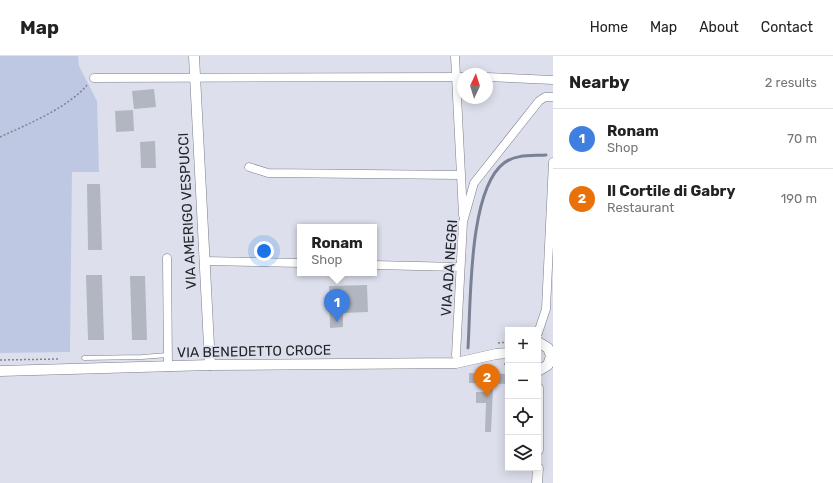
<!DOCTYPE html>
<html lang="en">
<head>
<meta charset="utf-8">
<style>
  body { margin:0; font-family:Rubik,sans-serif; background:#f6f6f6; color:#222 }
  .controls { position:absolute; right:12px; bottom:12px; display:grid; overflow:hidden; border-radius:0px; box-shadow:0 2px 10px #0003 }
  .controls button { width:36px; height:36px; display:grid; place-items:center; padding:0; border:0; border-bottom:1px solid #e0e0e0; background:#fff; color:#222; font:20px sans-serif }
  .compass { position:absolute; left:457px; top:12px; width:36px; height:36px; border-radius:50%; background:#fff; box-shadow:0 2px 10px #0003; rotate:4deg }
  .you { position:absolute; left:264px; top:195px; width:14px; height:14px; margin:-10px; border:3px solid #fff; border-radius:50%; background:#1a73e8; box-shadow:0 0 0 6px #1a73e833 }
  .badge { display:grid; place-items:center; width:26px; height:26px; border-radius:50%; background:#947a21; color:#fff; font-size:13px; font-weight:700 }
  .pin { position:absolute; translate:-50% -33px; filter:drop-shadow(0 1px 2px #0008) }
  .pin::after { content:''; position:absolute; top:21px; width:14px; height:12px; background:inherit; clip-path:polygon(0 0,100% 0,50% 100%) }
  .popup { position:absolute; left:297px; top:168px; width:80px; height:52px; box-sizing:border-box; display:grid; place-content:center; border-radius:0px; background:#fff; filter:drop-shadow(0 1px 3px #0005); font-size:13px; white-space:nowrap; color:#767676 }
  .popup b { font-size:15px; color:#222 }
  .popup::after { content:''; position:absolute; left:50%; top:100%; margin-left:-8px; border:8px solid transparent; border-top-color:#fff }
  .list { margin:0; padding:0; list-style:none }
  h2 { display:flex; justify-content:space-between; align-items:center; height:52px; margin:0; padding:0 16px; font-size:17px }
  h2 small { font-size:13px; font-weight:400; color:#767676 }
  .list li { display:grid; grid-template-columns:26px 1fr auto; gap:12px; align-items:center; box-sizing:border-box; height:60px; padding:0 16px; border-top:1px solid #e0e0e0 }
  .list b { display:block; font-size:15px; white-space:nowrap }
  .list p { margin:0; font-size:13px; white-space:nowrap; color:#767676 }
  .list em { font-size:13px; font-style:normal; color:#767676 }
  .icon { flex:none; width:22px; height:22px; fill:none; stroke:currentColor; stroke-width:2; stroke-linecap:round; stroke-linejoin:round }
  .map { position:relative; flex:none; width:553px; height:427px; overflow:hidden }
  header { display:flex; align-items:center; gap:24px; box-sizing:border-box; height:56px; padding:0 20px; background:#fff; border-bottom:1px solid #e0e0e0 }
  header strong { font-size:19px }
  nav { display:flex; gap:22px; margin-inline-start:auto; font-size:14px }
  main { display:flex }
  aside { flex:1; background:#fff }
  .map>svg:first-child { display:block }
</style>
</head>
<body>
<header>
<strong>Map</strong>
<nav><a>Home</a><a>Map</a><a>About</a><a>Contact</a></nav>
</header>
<main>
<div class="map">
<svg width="553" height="427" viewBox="0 0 553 427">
  <rect width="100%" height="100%" fill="#dde0ec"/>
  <path fill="#bfc8e3" d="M 0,0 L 78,0 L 79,10 L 97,45 L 99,116 L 72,116 L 70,296 L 0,297 Z"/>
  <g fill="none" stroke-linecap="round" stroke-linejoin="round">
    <path stroke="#7a8195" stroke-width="3" d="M 468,292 C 471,247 468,134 504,107 C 516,98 532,100 546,99"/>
  </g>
  <g fill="#b2b6c1">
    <path d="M 154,33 L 156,51 L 134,53 L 132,35 Z"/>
    <path d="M 133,54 L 134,75 L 116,76 L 115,55 Z"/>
    <path d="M 155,85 L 156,112 L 141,112 L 140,86 Z"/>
    <path d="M 87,128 L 100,128 L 102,194 L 88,194 Z"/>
    <path d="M 86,219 L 102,219 L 104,284 L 88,284 Z"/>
    <path d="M 130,220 L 145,220 L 147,284 L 132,284 Z"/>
    <path d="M 367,229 L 368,256 L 343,257 L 343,271 L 330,272 L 329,230 Z"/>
    <path d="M 469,317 L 508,318 L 508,328 L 469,327 Z"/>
    <path d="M 485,331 L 493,332 L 491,376 L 485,376 L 486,347 L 476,347 L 476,336 L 485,336 Z"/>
  </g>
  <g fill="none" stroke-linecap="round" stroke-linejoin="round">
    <g stroke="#7a7e88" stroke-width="5">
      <path id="service" d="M 84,302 L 142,301 L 168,299"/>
    </g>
    <g stroke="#7a7e88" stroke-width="9">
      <g id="minor">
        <path d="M 455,0 L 463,159"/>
        <path d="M 487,21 L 553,24"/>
        <path d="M 94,22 L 463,21"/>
        <path d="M 249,111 L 268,117 L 460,119"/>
        <path d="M 167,202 L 168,311"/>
        <path d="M 204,205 L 300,207"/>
        <path d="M 374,209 L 460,211"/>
        <path d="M 538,277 L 546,253 L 553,106"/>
        <path d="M 456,299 L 463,166 L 474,127 L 539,45 L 545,41 L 553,41"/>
      </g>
    </g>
    <g stroke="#7a7e88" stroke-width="11">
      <g id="tertiary">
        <path d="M 194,0 L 210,309"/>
        <path d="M 538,286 L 548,292 L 551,300 L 548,309 L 538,315"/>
        <path d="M 0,315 L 210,309 L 456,307 L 496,298 L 508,297"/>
        <path d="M 538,332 L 538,394"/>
        <path d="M 537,427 L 538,412"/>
      </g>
    </g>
    <g stroke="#82848c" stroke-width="1.5" stroke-dasharray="2 2" stroke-linecap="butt">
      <path d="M 0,81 C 28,68 68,52 88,28"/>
      <path d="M 498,287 L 508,286"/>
      <path d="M 0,304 L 59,303"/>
      <path d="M 504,308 L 508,309"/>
    </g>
    <use href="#service" stroke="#fff" stroke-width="4"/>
    <use href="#minor" stroke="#fff" stroke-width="8"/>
    <use href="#tertiary" stroke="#fff" stroke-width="10"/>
  </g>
  <g text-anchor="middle" stroke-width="3.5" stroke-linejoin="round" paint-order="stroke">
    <g font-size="14" fill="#24252a" stroke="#dde0ec">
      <text transform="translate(187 155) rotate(-93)" y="5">VIA AMERIGO VESPUCCI</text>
      <text transform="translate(449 212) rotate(-86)" y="5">VIA ADA NEGRI</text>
      <text transform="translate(254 295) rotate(-1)" y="5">VIA BENEDETTO CROCE</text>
    </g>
  </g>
</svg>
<div class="controls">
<button>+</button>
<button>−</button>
<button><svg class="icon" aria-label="locate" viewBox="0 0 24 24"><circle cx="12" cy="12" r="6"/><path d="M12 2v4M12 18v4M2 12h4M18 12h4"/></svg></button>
<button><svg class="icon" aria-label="layers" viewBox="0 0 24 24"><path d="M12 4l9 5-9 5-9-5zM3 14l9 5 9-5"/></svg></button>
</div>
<svg class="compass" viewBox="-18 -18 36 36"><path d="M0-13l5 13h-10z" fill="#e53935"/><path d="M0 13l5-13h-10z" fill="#767676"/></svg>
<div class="you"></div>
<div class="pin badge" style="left:337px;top:266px;background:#3f7fe0">1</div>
<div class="popup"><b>Ronam</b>Shop</div>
<div class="pin badge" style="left:487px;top:341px;background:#e8710a">2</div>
</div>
<aside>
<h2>Nearby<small>2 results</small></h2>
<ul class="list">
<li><span class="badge" style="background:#3f7fe0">1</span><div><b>Ronam</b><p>Shop</p></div><em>70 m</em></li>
<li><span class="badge" style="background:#e8710a">2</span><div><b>Il Cortile di Gabry</b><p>Restaurant</p></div><em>190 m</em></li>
</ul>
</aside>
</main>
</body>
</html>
